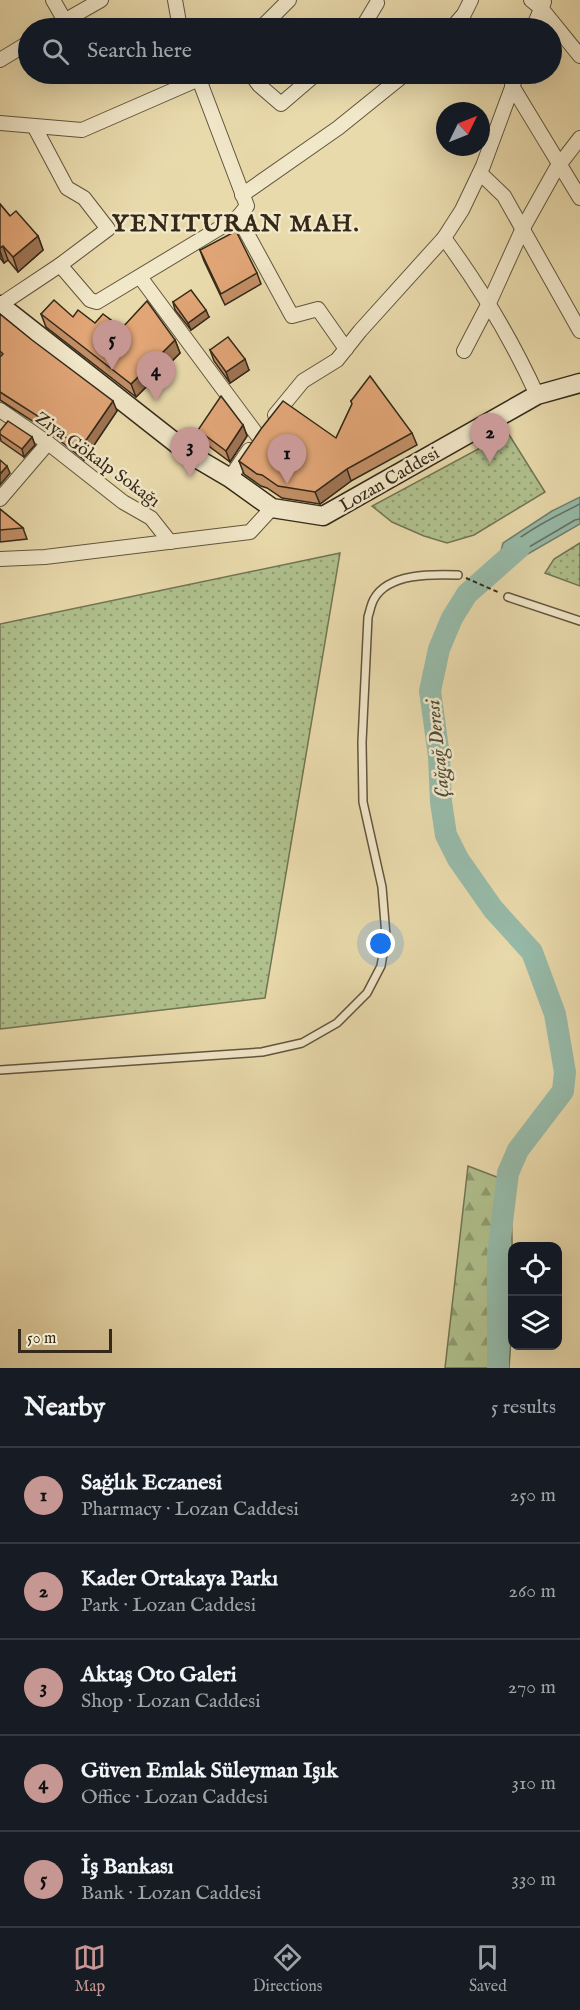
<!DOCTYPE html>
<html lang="en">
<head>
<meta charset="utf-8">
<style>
  body { margin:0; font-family:"IM FELL English",serif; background:#20242c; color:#f1f3f6 }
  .controls { position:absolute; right:18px; bottom:18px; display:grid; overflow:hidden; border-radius:12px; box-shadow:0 6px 24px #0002 }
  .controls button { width:54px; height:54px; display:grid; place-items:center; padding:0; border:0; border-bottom:2px solid #363941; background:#171b24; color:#f1f3f6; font:30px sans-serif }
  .compass { position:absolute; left:436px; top:102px; width:54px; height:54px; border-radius:50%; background:#171b24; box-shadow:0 6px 24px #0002; rotate:47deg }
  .scale { position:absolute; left:18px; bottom:15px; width:94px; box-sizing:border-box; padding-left:6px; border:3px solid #342919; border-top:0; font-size:16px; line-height:21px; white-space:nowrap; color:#342919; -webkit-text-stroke:4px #f1e7c9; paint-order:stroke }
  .you { position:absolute; left:381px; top:944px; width:21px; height:21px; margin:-15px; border:4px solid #fff; border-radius:50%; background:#1a73e8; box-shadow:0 0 0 9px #1a73e833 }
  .badge { display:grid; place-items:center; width:39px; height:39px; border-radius:50%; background:#c59692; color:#111; font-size:20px; font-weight:700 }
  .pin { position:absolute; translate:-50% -50px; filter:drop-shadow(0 2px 3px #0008) }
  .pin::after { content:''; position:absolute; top:32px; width:21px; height:18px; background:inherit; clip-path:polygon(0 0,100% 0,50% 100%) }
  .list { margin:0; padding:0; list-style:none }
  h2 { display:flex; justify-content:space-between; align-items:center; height:78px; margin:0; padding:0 24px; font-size:26px }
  h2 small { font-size:20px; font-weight:400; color:#9ea1a6 }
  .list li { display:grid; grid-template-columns:39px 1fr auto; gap:18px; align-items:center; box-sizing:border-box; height:96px; padding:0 24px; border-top:2px solid #363941 }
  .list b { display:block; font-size:22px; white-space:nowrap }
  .list p { margin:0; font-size:20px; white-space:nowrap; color:#9ea1a6 }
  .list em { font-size:20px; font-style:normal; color:#9ea1a6 }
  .icon { flex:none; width:33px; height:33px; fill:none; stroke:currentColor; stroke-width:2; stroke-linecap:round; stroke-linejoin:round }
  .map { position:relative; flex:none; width:580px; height:1368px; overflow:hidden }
  .search { position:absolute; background:#171b24; box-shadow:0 6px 24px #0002; left:18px; right:18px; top:18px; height:66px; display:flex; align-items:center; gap:15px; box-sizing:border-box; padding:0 21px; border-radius:33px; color:#9ea1a6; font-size:22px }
  .sheet { height:558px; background:#171b24 }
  nav { display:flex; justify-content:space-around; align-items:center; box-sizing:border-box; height:84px; border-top:2px solid #363941; background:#171b24; font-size:16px; color:#9ea1a6 }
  nav a { display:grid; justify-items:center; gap:3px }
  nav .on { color:#c59692 }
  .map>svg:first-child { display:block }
</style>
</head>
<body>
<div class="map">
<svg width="580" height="1368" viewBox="0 0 580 1368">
  <defs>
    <pattern id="green-dots" width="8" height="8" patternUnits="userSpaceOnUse" patternTransform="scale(1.5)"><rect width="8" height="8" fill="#b0c18e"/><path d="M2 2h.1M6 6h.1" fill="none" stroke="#909d73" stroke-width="1.8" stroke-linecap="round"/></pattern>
    <pattern id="forest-firs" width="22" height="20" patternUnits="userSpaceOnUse" patternTransform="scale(1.5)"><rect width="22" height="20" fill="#b0c18e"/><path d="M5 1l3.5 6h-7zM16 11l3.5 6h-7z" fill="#909d73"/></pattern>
  </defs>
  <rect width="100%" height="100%" fill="#e9daac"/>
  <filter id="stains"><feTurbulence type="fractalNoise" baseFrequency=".00333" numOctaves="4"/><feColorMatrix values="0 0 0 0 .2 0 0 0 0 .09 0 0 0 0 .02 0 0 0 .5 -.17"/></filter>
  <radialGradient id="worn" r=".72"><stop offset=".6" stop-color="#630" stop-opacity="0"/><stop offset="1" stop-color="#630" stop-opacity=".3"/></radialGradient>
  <g fill="url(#green-dots)" stroke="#727554" stroke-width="1.5">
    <path d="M 508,433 L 545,492 L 474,535 L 447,543 L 424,536 L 392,522 L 372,506 Z"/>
    <path d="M 580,543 L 580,586 L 545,573 L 554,559 Z"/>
    <path d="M 340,553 L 265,998 L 0,1029 L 0,624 Z"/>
  </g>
  <path fill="url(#forest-firs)" stroke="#727554" stroke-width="1.5" d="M 468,1166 L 510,1182 C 513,1244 514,1305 509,1368 L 445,1368 Z"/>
  <path fill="#97bbaa" stroke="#6f8170" stroke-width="1.5" d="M 580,497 L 580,524 L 526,555 L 497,567 L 503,543 L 552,511 Z"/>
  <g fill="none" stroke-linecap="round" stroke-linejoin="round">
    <path stroke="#667262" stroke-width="1.5" d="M 580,504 C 556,516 529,529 508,547 L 507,554 L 510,555 L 524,550 L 575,520 L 580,519"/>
    <path stroke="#97bbaa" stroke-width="22" d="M 498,1368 L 498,1255 L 508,1173 L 518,1150 L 563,1091 L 565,1072 L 555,1014 L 532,952 L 493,909 L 458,859 L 446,835 L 441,802 L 439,756 L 430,691 L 439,649 L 452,618 L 467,594 L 519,548"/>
    <g stroke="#61553e" stroke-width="10">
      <g id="service">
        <path d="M 508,597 L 580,621"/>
        <path d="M 0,1070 L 262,1052 L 302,1043 L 337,1023 L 367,993 L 381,966 L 386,936 L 382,887 L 363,802 L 362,742 L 368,617 C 370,611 371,604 374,599 C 388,573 433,574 458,575"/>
      </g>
    </g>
    <g stroke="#61553e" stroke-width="16">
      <g id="minor">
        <path d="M 53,0 L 65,21"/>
        <path d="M 175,0 L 180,28"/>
        <path d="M 531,0 L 541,8 L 580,56"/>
        <path d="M 52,28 L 101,0"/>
        <path d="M 261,28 L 289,0"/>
        <path d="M 362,28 L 377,3"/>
        <path d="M 452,28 L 464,14 L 471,0"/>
        <path d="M 533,28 L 544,2"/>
        <path d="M 0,60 L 28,43"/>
        <path d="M 197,74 L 247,206 L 238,217 L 292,316 L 318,309 L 346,349"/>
        <path d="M 251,74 L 259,85 L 281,104 L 316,74"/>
        <path d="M 512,86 L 580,198"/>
        <path d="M 0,123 L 82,130 L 199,79"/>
        <path d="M 480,173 L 504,196 L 580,331"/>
        <path d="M 242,195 L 338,128 L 405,74"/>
        <path d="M 444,238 C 481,288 511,338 537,395"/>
        <path d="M 60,265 L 90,300 L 97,302 L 238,217"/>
        <path d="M 140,277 L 258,436"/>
        <path d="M 0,305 L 60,265 L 108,229 L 84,198 L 67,188 L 34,126"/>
        <path d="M 464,351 L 489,303 L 523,228 L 556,169 L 580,138"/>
        <path d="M 0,410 L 48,443 L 123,502 L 151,518 L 170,542"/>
        <path d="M 275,415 L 303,381 L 337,360 L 360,331 L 444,238 L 462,210 L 483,166 L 517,74"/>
        <path d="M 230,478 L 249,450"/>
        <path d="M 0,499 L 48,443"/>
        <path d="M 0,559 L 45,557 L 250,532 L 272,508"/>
      </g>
    </g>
    <g stroke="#342919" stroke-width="21">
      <path id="secondary" d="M 0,305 L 191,455 L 230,478 L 272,508 L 323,516 L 537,395 L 580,383"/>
    </g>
    <path stroke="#342919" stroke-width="2" stroke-dasharray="4.5 3" stroke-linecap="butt" d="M 466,578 L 500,593"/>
    <use href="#service" stroke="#f1e7c9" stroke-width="7"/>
    <use href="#minor" stroke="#f1e7c9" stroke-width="14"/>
    <use href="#secondary" stroke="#f1e7c9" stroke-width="18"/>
  </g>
  <g fill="#c28e65" stroke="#342919" stroke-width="1.5">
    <path d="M 215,74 L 236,74 L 237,75 L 219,83 Z"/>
    <path d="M 0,204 L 10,216 L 38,236 L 43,250 L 18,272 L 8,260 L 4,263 L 0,258 Z"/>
    <path d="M 200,250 L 257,273 L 261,284 L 225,305 L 204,261 Z"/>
    <path d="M 173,302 L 209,317 L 191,330 L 175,310 Z"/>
    <path d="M 0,314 L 117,411 L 84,460 L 48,431 L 0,400 Z"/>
    <path d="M 41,314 L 73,317 L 95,323 L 175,340 L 180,353 L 136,397 L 46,327 Z"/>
    <path d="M 210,350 L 249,370 L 230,383 L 214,361 Z"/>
    <path d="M 351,401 L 412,433 L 417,445 L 351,481 L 320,504 L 282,498 L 267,488 L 261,486 L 244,474 L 239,461 L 336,438 L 352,404 Z"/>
    <path d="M 243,425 L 247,436 L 230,462 L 202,441 L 198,430 Z"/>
    <path d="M 0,431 L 32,437 L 35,445 L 24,457 L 1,441 L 0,437 Z"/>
    <path d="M 0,509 L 23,528 L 27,539 L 0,542 Z"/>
  </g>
  <g fill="#9e7453" stroke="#342919" stroke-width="1.5">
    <path d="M 38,236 L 43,250 L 18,272 L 13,257 Z"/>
    <path d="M 3,246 L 8,260 L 4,263 L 0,251 L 0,248 Z"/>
    <path d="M 206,310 L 209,317 L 191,330 L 188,323 Z"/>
    <path d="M 175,340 L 180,353 L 136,397 L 131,384 Z"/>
    <path d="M 245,359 L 249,370 L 230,383 L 226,372 Z"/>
    <path d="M 113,401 L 117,411 L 84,460 L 80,449 Z"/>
    <path d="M 243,425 L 247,436 L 230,462 L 226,451 Z"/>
    <path d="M 32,437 L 35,445 L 24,457 L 22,449 Z"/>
    <path d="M 7,466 L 10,473 L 0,485 L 0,474 Z"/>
    <path d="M 347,469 L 351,481 L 320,504 L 315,492 Z"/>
  </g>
  <g fill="#e1a576" stroke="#342919" stroke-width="1.5">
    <path d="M 0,204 L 10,216 L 16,211 L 38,236 L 13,257 L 3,246 L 0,248 Z"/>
    <path d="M 236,231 L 257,273 L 221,294 L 200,250 Z"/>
    <path d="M 191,290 L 206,310 L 188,323 L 173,302 Z"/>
    <path d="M 54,300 L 73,317 L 78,310 L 95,323 L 103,314 L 122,328 L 147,301 L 175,340 L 131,384 L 41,314 Z"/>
    <path d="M 0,314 L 32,340 L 113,401 L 80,449 L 44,420 L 0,392 L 0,357 L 3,354 L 0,351 Z"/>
    <path d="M 228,337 L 245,359 L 226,372 L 210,350 Z"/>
    <path d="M 370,376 L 412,433 L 347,469 L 315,492 L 278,486 L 262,475 L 257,474 L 239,461 L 261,429 L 283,401 L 336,438 L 352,404 L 351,401 Z"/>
    <path d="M 221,396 L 243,425 L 226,451 L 198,430 Z"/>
    <path d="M 8,421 L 32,437 L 22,449 L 0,434 L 0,431 Z"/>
    <path d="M 0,460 L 7,466 L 0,474 Z"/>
    <path d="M 0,509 L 23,528 L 0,530 Z"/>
  </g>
  <g text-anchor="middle" stroke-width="5" stroke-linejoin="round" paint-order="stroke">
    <g font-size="18" fill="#342919" stroke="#f1e7c9">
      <text transform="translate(98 459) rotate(36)" y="6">Ziya Gökalp Sokağı</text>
      <text transform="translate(389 479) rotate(-30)" y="6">Lozan Caddesi</text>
    </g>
    <g font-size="20" font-style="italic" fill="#4d4e3d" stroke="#f1e7c9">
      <text transform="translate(437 749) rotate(-96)" y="7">Çağçağ Deresi</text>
    </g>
    <g font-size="24" font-weight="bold" letter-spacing="1.5" fill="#342919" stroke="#f1e7c9">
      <text x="236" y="231">YENITURAN MAH.</text>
    </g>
  </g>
  <rect width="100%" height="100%" filter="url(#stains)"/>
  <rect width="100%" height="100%" fill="url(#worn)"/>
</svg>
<div class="controls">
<button><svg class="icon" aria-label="locate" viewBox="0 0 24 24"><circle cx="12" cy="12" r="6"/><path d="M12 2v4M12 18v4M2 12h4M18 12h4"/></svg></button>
<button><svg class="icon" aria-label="layers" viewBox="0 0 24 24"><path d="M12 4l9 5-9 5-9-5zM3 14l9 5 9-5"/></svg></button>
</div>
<svg class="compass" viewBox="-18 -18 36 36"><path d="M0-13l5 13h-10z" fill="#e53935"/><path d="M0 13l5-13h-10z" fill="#9ea1a6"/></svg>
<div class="scale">50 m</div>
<div class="you"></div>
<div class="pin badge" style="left:287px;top:484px">1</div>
<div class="pin badge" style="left:490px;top:463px">2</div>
<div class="pin badge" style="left:190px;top:477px">3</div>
<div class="pin badge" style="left:156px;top:401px">4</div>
<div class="pin badge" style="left:112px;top:370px">5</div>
<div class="search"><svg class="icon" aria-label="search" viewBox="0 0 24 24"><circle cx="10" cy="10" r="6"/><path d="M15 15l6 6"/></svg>Search here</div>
</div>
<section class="sheet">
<h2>Nearby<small>5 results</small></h2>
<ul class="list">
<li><span class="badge">1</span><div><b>Sağlık Eczanesi</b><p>Pharmacy · Lozan Caddesi</p></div><em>250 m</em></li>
<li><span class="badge">2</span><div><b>Kader Ortakaya Parkı</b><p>Park · Lozan Caddesi</p></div><em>260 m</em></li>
<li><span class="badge">3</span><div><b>Aktaş Oto Galeri</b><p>Shop · Lozan Caddesi</p></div><em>270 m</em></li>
<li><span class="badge">4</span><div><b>Güven Emlak Süleyman Işık</b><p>Office · Lozan Caddesi</p></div><em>310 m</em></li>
<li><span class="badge">5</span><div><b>İş Bankası</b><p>Bank · Lozan Caddesi</p></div><em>330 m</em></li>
</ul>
</section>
<nav>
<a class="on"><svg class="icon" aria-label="map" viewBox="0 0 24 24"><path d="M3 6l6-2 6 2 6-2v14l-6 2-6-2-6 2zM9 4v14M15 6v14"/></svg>Map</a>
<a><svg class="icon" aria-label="directions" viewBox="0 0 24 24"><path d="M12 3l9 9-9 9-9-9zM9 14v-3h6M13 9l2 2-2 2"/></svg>Directions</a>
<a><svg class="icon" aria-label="saved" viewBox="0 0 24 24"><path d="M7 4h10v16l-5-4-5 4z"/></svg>Saved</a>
</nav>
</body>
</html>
